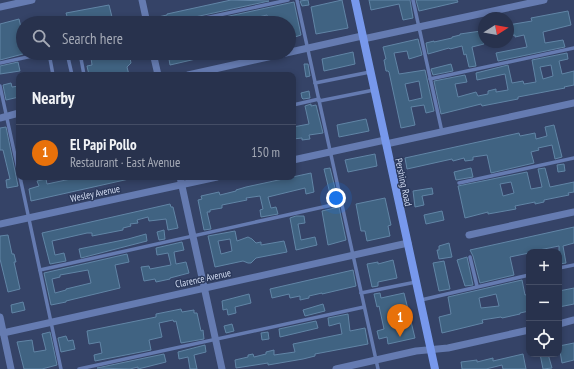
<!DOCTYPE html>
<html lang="en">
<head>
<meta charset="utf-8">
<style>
  body { margin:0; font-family:"PT Sans Narrow",sans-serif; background:#303a54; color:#f1f3f6 }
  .controls { position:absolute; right:12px; bottom:12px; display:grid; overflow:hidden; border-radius:8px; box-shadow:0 2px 6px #0003 }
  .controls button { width:36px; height:36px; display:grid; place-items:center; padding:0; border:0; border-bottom:1px solid #444d65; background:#28324d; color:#f1f3f6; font:20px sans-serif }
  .compass { position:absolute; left:478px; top:12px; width:36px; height:36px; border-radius:50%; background:#28324d; box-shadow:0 2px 6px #0003; rotate:79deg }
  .you { position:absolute; left:336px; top:198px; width:14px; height:14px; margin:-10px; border:3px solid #fff; border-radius:50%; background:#1a73e8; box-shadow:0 0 0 6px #1a73e833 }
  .badge { display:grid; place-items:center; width:26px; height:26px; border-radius:50%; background:#8c9099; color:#fff; font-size:13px; font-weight:700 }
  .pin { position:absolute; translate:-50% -33px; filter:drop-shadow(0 1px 2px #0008) }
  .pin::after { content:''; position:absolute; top:21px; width:14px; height:12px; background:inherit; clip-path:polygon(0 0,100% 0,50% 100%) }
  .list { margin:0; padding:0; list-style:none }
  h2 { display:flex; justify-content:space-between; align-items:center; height:52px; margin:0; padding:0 16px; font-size:17px }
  h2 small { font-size:13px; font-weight:400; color:#a5aab6 }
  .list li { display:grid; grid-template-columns:26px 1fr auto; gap:12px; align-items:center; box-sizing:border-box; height:56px; padding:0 16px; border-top:1px solid #444d65 }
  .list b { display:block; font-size:15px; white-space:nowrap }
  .list p { margin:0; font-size:13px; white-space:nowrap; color:#a5aab6 }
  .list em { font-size:13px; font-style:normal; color:#a5aab6 }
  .icon { flex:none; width:22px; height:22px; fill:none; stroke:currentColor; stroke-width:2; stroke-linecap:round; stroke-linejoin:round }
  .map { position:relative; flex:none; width:574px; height:369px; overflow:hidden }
  .search { position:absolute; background:#28324d; box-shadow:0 2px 6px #0003; left:16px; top:16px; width:280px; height:44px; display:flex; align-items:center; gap:10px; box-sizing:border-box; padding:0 14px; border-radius:22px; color:#a5aab6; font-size:15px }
  .panel { position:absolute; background:#28324d; box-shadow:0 2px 6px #0003; left:16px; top:72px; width:280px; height:108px; border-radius:8px }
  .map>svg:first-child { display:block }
</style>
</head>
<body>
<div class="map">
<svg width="574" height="369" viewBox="0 0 574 369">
  <rect width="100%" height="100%" fill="#354367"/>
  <g fill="#406382" stroke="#6185a6" fill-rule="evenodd">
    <path d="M 231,0 L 269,1 L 181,20 L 159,23 L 158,17 L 167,15 L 167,14 Z"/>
    <path d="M 308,0 L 309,5 L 302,6 L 300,1 Z"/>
    <path d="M 342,0 L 348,28 L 316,34 L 311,7 Z"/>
    <path d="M 369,0 L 410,0 L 413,18 L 403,20 L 399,4 L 371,10 Z"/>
    <path d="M 416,0 L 457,0 L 458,2 L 419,11 Z"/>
    <path d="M 294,2 L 301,35 L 295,37 L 289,37 L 289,23 L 269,23 L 267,15 L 233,23 L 197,23 Z"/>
    <path d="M 109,5 L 112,17 L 84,23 L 69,23 L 66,13 Z"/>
    <path d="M 568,11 L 571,25 L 543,32 L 545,43 L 563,40 L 565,47 L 498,61 L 496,53 L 527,47 L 524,35 L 515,37 L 515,35 L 508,36 L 508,25 L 532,21 L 531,18 Z"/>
    <path d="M 19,19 L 23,36 L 23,54 L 0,60 L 0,24 Z"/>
    <path d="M 481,31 L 484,44 L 472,47 L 476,66 L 469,67 L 466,54 L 464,55 L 462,46 L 450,49 L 449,48 L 428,54 L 426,43 L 434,41 L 434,42 L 452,38 L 452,37 L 460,35 L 460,34 Z"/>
    <path d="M 418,39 L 422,55 L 409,59 L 407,51 L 394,53 L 399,74 L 425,70 L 434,111 L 426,113 L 424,105 L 411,107 L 415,125 L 401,128 L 389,72 L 388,71 L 386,71 L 384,60 L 386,59 L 383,47 ZM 419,81 L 422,98 L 409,101 L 405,84 Z"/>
    <path d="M 353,52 L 355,64 L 324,71 L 322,59 Z"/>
    <path d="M 111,53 L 129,53 L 131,63 L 127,67 L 129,75 L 89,75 L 87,66 L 92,65 L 91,58 Z"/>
    <path d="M 168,53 L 213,53 L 213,55 L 170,65 Z"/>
    <path d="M 567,53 L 568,59 L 559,61 L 562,74 L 574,71 L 574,85 L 564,87 L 565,88 L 518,97 L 518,99 L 482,106 L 481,104 L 441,114 L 434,81 L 465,75 L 467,82 L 455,84 L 458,97 L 476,92 L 478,96 L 488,94 L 488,91 L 496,89 L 496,92 L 508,90 L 505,74 L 477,80 L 476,73 L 508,65 L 512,83 L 523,81 L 524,84 L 536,82 L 532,60 ZM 551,65 L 553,76 L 543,79 L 540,67 Z"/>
    <path d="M 18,62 L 20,71 L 0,74 L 0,66 Z"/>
    <path d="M 304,64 L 308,64 L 310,76 L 306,77 Z"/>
    <path d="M 451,64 L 453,71 L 433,75 L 431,69 Z"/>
    <path d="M 11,83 L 12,87 L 19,86 L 19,97 L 6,100 L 3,85 Z"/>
    <path d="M 309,91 L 310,98 L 303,99 L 302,98 L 301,93 Z"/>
    <path d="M 311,104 L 311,106 L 316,105 L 323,133 L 309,135 L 310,139 L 302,140 L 302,138 L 293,139 L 293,127 L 309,124 L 305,106 Z"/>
    <path d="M 366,119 L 369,131 L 339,137 L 337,125 Z"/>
    <path d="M 554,125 L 562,157 L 555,159 L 552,145 L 538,148 L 539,150 L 531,152 L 534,163 L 491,173 L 487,155 L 473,157 L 473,160 L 465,161 L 464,158 L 453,161 L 452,159 L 407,169 L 405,158 L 519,133 L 520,136 L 535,133 L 536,139 L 547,136 L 545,127 Z"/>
    <path d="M 6,127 L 18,186 L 7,188 L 6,180 L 10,179 L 3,150 L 0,150 L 0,128 Z"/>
    <path d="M 375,154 L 377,166 L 348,172 L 345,160 Z"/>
    <path d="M 564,164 L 565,171 L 558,172 L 557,165 Z"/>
    <path d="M 330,168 L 338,200 L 332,202 L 324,169 Z"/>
    <path d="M 471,168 L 473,177 L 456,180 L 454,172 Z"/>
    <path d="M 545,168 L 550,187 L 574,182 L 574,192 L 568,193 L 569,195 L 544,200 L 544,202 L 535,204 L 535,202 L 515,206 L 516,209 L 488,214 L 488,212 L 465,218 L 458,186 L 527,172 L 531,189 L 542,187 L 538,169 ZM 511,182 L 514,193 L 503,196 L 500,184 Z"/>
    <path d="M 311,173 L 314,192 L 306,194 L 305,188 L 268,197 L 271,208 L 276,207 L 278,214 L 261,217 L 260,210 L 263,209 L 260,196 L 246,198 L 247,200 L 222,205 L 222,208 L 210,210 L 210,212 L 207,212 L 211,229 L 204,230 L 198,200 L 202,199 L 201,196 L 219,192 L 220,195 L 236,191 L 236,190 L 246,187 Z"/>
    <path d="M 80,177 L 128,177 L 129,179 L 31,201 L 29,189 L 39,186 L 37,181 L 46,179 L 47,184 Z"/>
    <path d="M 432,188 L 433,194 L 422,196 L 424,205 L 415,207 L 413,191 Z"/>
    <path d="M 385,198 L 391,225 L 388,226 L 390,236 L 367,241 L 365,231 L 361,231 L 356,204 Z"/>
    <path d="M 170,204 L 171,207 L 173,207 L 178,228 L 168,230 L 166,219 L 149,221 L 148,217 L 137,220 L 138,223 L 130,224 L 131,226 L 123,228 L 123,230 L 92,236 L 92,233 L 87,233 L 52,241 L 55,255 L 64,253 L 66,261 L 50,264 L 42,233 Z"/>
    <path d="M 339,207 L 346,240 L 328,245 L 322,211 Z"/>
    <path d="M 442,211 L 444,220 L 426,224 L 424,215 Z"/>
    <path d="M 296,216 L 304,216 L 305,223 L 298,224 L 301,240 L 315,237 L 317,245 L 296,250 L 290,218 Z"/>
    <path d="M 574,227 L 574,243 L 563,246 L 566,263 L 559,264 L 559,246 L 529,252 L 529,253 L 510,257 L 514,275 L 480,283 L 473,256 L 470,250 Z"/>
    <path d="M 164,230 L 165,239 L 159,240 L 157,232 Z"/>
    <path d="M 235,231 L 237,241 L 248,237 L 252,239 L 256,243 L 261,242 L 261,245 L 284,241 L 287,252 L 256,258 L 251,263 L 248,263 L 243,261 L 215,267 L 208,236 ZM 230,239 L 232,251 L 221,254 L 218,241 Z"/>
    <path d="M 146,234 L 147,241 L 81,258 L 79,249 L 128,239 Z"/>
    <path d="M 8,235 L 12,254 L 14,254 L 16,262 L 14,262 L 20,289 L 8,292 L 0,259 L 0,236 Z"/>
    <path d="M 182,242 L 184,250 L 174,252 L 176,264 L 186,262 L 189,273 L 170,278 L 170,279 L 156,282 L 155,279 L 144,281 L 141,267 L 149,266 L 150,269 L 171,265 L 168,253 L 157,255 L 156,248 Z"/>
    <path d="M 449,243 L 452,257 L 439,259 L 437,250 L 439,250 L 439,246 Z"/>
    <path d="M 127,254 L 129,262 L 115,265 L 120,288 L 66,301 L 66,302 L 51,305 L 44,273 ZM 88,270 L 91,283 L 66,289 L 66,290 L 55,293 L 52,279 L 60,277 L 60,275 Z"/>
    <path d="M 467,257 L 473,285 L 465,286 L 457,260 Z"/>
    <path d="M 393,260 L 397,278 L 378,282 L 378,286 L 372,287 L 367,264 L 378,262 L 378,264 Z"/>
    <path d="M 444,261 L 450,289 L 439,291 L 433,263 Z"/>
    <path d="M 353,270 L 356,286 L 322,294 L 322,293 L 309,296 L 309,298 L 300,300 L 300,296 L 290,298 L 289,294 L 272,298 L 270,289 Z"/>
    <path d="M 522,280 L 525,295 L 529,294 L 529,311 L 520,313 L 520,314 L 502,318 L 501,317 L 482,320 L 483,323 L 442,333 L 439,317 L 451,314 L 448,297 ZM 496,294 L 499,306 L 481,308 L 479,298 Z"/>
    <path d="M 574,288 L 574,304 L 559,307 L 559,291 Z"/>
    <path d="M 380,293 L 381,298 L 404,293 L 415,338 L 388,344 L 387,337 L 379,339 L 377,331 L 384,329 L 379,306 L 377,307 L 374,294 Z"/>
    <path d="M 249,294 L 251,303 L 235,307 L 236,313 L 228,315 L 227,309 L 223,310 L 222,301 Z"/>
    <path d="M 23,302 L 25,310 L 12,313 L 11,305 Z"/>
    <path d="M 323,304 L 325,311 L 305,316 L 303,310 Z"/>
    <path d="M 181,309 L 182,312 L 194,310 L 194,313 L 197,313 L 201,331 L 203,330 L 204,339 L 181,343 L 176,321 L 174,322 L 173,320 L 159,323 L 162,337 L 149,340 L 151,350 L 95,361 L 94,355 L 102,353 L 100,342 L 89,344 L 87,331 L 156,317 L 156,314 Z"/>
    <path d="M 348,314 L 350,331 L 365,328 L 368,344 L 315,354 L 315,356 L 303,359 L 268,365 L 268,363 L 236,368 L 235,360 L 248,357 L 248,355 L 253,354 L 254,357 L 266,354 L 266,352 L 274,350 L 274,355 L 295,352 L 293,344 L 342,334 L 340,323 L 329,326 L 328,318 Z"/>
    <path d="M 316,321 L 318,328 L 280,337 L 279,329 Z"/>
    <path d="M 232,324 L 234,331 L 226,333 L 224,326 Z"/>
    <path d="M 50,332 L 57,365 L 42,369 L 24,369 L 17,342 L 32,340 L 34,352 L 46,350 L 42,334 Z"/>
    <path d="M 268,332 L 269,339 L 262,340 L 261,333 Z"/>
    <path d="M 66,336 L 68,341 L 73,340 L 75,349 L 61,352 L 58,338 Z"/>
    <path d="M 574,343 L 574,360 L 562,363 L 559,346 Z"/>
    <path d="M 205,345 L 206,352 L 194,355 L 197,369 L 190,369 L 188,357 L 179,359 L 178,352 Z"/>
    <path d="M 164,354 L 166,362 L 138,369 L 138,367 L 130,369 L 97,368 Z"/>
    <path d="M 523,354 L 526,369 L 503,369 L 502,365 L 486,369 L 462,369 L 461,362 L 477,360 L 477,362 L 493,358 L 493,361 Z"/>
    <path d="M 540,354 L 548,354 L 552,368 L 543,369 Z"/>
  </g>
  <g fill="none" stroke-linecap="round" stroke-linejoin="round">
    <g stroke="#657bb1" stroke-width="3.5">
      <path d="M 297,0 L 378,369"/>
      <path d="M 413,0 L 442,132"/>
      <path d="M 182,23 L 288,0"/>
      <path d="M 49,53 L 53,75"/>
      <path d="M 67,53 L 72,75"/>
      <path d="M 80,53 L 84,75"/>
      <path d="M 0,63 L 46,53"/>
      <path d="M 430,79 L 574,48"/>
      <path d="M 315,83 L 370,72"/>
      <path d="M 0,86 L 19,174"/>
      <path d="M 319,101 L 374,90"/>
      <path d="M 293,105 L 319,99"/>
      <path d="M 20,177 L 61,369"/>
      <path d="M 459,183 L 574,158"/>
      <path d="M 470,257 L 477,286"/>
      <path d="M 559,268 L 574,265"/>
      <path d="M 40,270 L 341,203"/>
      <path d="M 361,293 L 416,282"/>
      <path d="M 421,300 L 529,275"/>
      <path d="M 79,369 L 364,307"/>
    </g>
    <g stroke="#657bb1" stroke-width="7">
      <path d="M 142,0 L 147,23"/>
      <path d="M 0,7 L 32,0"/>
      <path d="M 363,39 L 544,0"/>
      <path d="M 153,53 L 158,75"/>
      <path d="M 188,75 L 362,36"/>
      <path d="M 0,118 L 19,113"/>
      <path d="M 386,144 L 574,103"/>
      <path d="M 293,160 L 385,140"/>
      <path d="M 180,177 L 222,369"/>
      <path d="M 0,224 L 217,177"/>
      <path d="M 469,235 L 574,212"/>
      <path d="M 0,317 L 11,369"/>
      <path d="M 559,324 L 574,320"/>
      <path d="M 3,333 L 408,243"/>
      <path d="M 336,369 L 416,351 L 448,348 L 529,330"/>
    </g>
    <path stroke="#7798ec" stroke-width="8" d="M 355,0 L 435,369"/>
  </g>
  <g text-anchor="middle" stroke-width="3" stroke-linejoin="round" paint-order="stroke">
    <g font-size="10" fill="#d1dbf1" stroke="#2b395c">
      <text transform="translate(404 182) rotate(78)" y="4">Pershing Road</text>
      <text transform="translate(95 193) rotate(-12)" y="4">Wesley Avenue</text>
      <text transform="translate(203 278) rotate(-12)" y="4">Clarence Avenue</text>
    </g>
  </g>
</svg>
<div class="controls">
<button>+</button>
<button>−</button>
<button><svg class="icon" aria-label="locate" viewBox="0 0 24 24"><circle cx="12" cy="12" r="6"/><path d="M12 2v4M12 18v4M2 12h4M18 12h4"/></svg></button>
</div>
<svg class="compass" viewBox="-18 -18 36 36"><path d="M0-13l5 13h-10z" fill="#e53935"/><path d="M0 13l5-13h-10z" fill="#a5aab6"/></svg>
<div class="you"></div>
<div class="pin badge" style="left:400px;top:337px;background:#e8710a">1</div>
<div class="search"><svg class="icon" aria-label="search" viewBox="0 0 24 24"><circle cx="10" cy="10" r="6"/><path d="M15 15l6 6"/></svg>Search here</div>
<section class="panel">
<h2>Nearby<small></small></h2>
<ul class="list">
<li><span class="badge" style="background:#e8710a">1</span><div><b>El Papi Pollo</b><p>Restaurant · East Avenue</p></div><em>150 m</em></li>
</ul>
</section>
</div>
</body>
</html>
